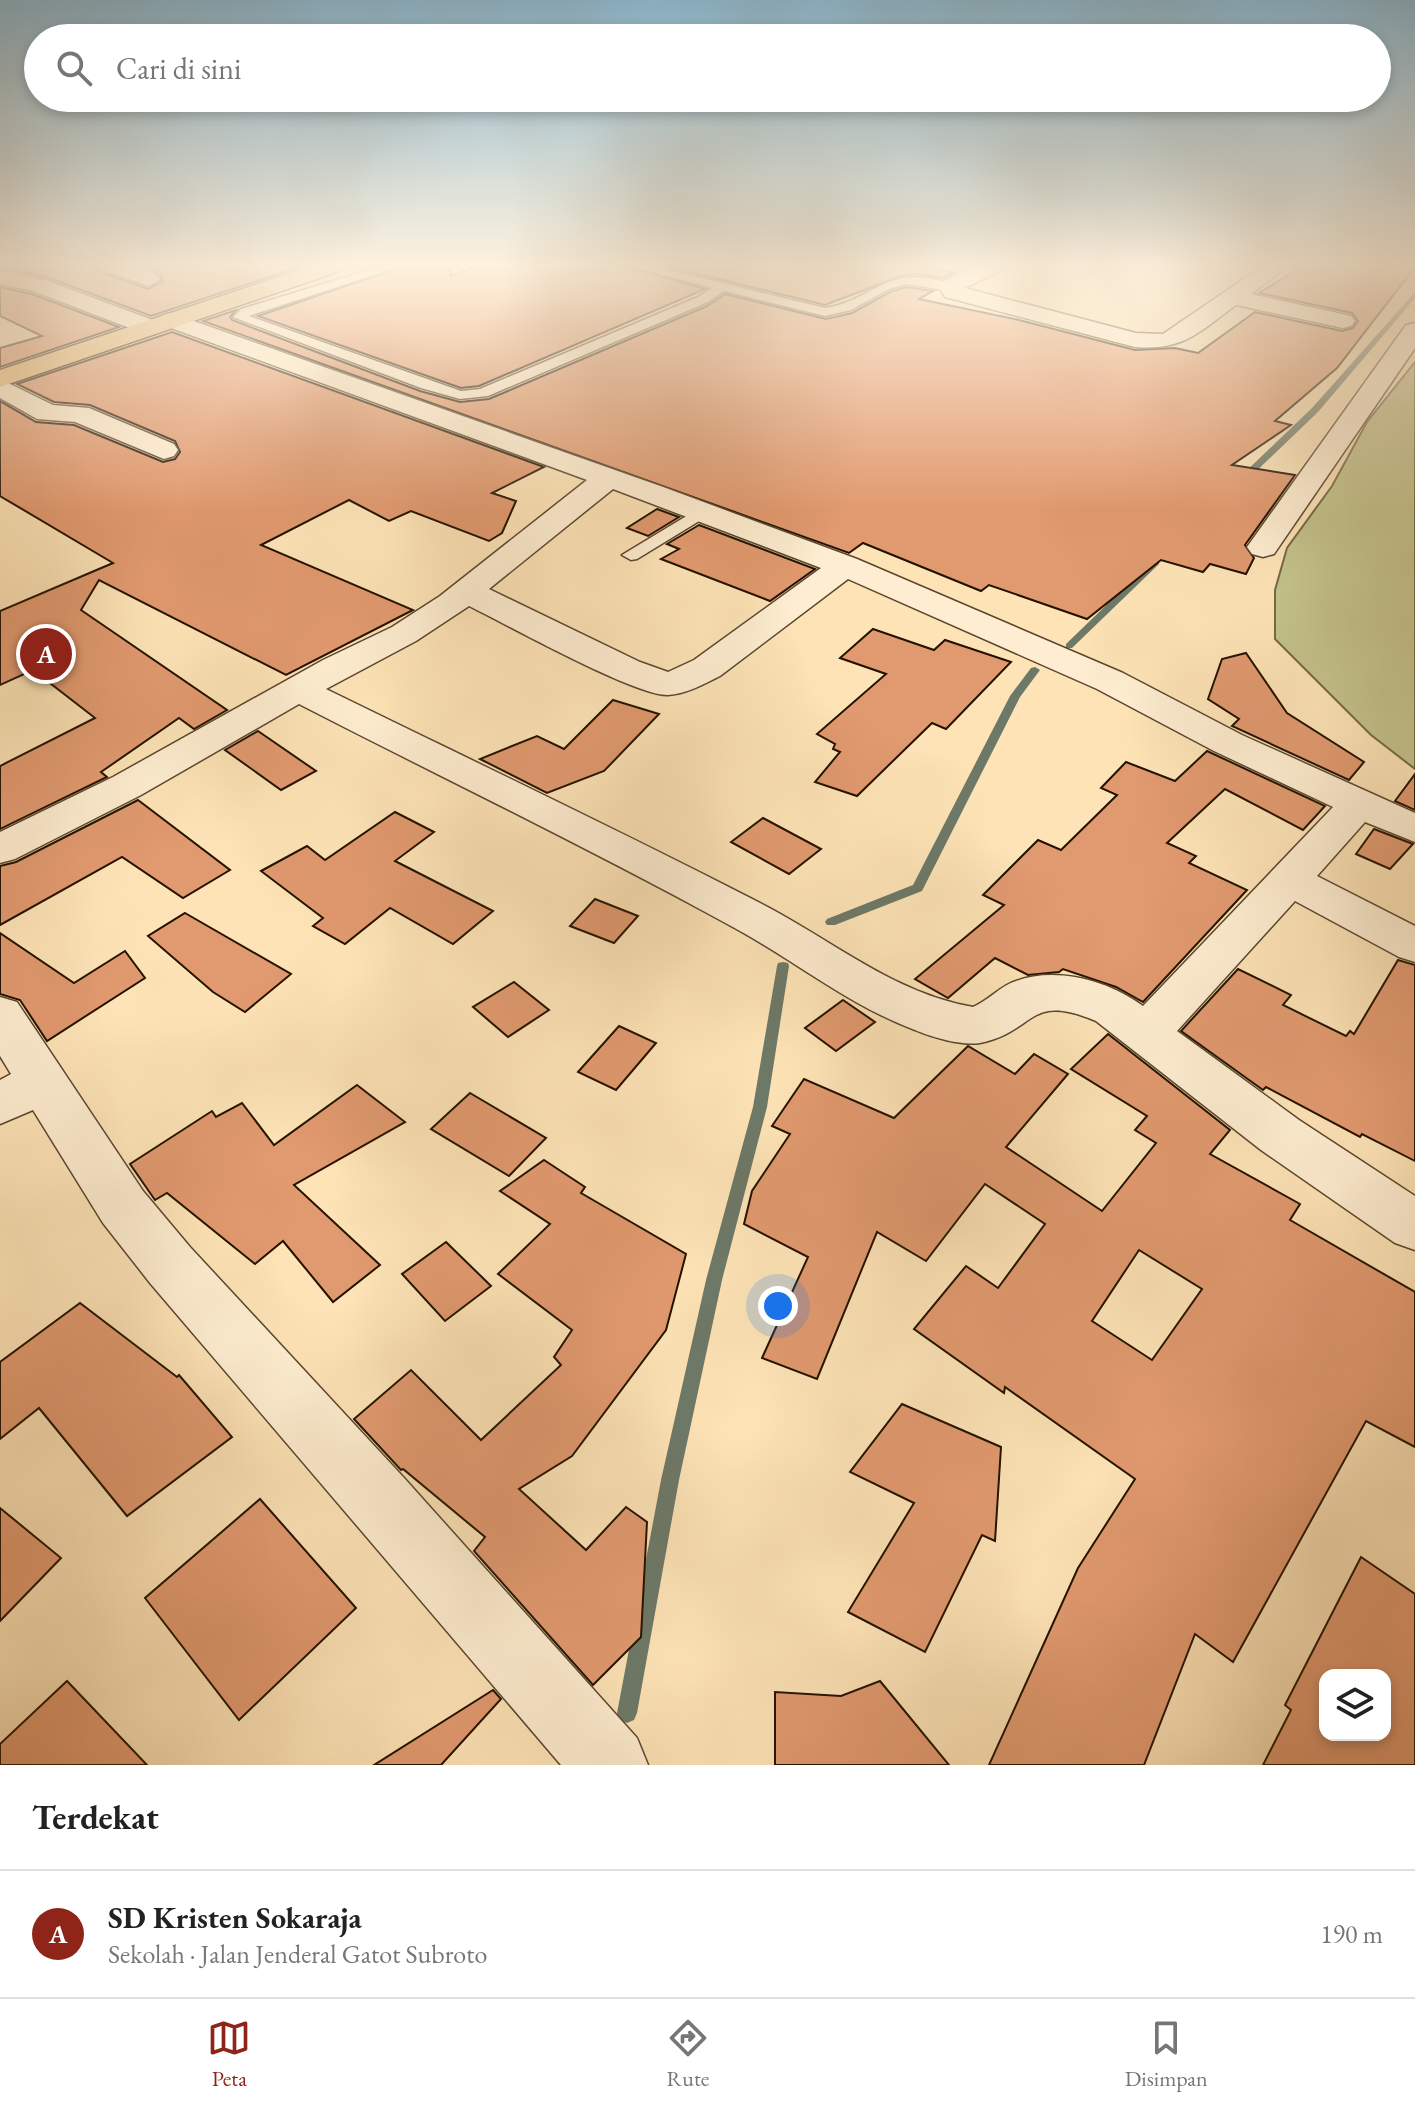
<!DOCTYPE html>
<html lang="id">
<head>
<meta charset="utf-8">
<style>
  body { margin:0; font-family:"EB Garamond",serif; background:#f2f2f2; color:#222 }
  .controls { position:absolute; right:24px; bottom:24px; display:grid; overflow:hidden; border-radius:16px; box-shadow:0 4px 12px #0003 }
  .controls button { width:72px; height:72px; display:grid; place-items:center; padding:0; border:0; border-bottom:2px solid #e0e0e0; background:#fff; color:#222; font:40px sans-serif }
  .you { position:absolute; left:778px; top:1306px; width:28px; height:28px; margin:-20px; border:6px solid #fff; border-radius:50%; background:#1a73e8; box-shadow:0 0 0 12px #1a73e833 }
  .badge { display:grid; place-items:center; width:52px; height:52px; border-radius:50%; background:#8f2418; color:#fff; font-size:26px; font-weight:700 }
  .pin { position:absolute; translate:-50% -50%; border:4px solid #fff; box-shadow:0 2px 8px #0006 }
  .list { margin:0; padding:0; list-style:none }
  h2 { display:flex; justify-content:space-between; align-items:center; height:104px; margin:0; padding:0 32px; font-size:34px }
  h2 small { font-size:26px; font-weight:400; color:#767676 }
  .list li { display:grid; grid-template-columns:52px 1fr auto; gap:24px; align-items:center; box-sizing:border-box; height:128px; padding:0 32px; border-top:2px solid #e0e0e0 }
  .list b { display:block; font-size:30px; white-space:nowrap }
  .list p { margin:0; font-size:26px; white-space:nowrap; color:#767676 }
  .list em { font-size:26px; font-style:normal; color:#767676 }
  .icon { flex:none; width:44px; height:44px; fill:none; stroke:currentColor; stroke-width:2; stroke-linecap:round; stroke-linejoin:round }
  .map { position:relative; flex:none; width:1415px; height:1765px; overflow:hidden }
  .search { position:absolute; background:#fff; box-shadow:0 4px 12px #0003; left:24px; right:24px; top:24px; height:88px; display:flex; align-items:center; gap:20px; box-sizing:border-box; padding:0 28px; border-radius:44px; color:#767676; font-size:30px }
  .sheet { height:232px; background:#fff }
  nav { display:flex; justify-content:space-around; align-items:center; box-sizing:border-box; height:112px; border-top:2px solid #e0e0e0; background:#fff; font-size:22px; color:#767676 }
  nav a { display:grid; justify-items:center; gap:4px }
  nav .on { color:#8f2418 }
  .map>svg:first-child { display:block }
</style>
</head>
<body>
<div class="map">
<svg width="1415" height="1765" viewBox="0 0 1415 1765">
  <rect width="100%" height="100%" fill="#fde3b6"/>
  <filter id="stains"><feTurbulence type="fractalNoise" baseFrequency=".0025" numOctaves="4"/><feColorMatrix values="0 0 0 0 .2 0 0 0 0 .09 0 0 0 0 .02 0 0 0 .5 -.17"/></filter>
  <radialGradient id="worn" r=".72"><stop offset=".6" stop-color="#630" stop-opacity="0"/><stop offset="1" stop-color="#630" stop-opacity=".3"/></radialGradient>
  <path fill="#c4c28b" stroke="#746a46" stroke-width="2" d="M 1415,362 L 1415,769 L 1371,735 L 1275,639 L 1275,590 L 1287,548 L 1332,486 L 1367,422 Z"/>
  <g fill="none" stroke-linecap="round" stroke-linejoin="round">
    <g fill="#6d7968" fill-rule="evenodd">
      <path d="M 1415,292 L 1415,298 L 1318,412 L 1248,479 L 1242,479 L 1242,475 L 1312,408 Z"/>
      <path d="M 1156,559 L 1159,560 L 1159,564 L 1072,648 L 1066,648 L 1066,644 L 1153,560 Z"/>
      <path d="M 1035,667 L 1040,670 L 1020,697 L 922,891 L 835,925 L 827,925 L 825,922 L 827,919 L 913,885 L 1010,696 L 1031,668 Z"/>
      <path d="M 783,962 L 788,963 L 789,966 L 767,1107 L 722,1280 L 679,1480 L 637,1713 L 634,1720 L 627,1723 L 620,1720 L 617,1713 L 661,1480 L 706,1280 L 753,1107 L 777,966 L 778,963 Z"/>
    </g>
  </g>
  <g fill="#e1996f" stroke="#231200" stroke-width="2" fill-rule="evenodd">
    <path d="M 0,263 L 92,263 L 97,271 L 148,289 L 162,282 L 162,277 L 136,263 L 311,263 L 151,316 L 49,278 L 0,267 Z"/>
    <path d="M 413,263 L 449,263 L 451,276 L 486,263 L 616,263 L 705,289 L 479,386 L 461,388 L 258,316 Z"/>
    <path d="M 653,263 L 910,263 L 954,273 L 943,278 L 916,274 L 901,276 L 825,305 Z"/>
    <path d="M 1308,263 L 1415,263 L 1415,267 L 1337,368 L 1275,421 L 1291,425 L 1232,465 L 1295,475 L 1245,545 L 1254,558 L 1246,574 L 1210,564 L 1203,572 L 1161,560 L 1087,619 L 989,585 L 981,591 L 863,543 L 849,553 L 203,321 L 236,310 L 230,317 L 232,320 L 420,391 L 460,402 L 489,399 L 707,306 L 725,294 L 826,319 L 852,313 L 890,292 L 906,287 L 933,291 L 919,299 L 1019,320 L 1135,350 L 1175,348 L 1198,353 L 1255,312 L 1342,331 L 1353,328 L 1358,321 L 1352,313 L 1259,293 Z"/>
    <path d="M 0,287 L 32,294 L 119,327 L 0,367 L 0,348 L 42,336 L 0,316 Z"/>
    <path d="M 172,332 L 544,467 L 492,493 L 516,501 L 502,533 L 489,541 L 411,511 L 389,521 L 349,500 L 261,545 L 413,610 L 286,675 L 99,580 L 81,610 L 227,710 L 194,729 L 179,718 L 101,772 L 107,777 L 0,829 L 0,766 L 95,718 L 33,670 L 0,685 L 0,611 L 113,563 L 0,496 L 0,401 L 36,422 L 74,425 L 163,462 L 175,459 L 180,452 L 175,441 L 90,405 L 54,402 L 17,384 Z"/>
    <path d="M 657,509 L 679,517 L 648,536 L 627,528 Z"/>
    <path d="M 699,525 L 815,569 L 770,601 L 661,559 L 679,549 L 667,544 Z"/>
    <path d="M 873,629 L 934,650 L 945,640 L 1011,662 L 946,729 L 932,723 L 857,796 L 815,782 L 840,752 L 833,749 L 835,744 L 817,734 L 886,674 L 840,658 Z"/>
    <path d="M 1246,653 L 1287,713 L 1364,762 L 1349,780 L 1232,726 L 1239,719 L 1208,699 L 1222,659 Z"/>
    <path d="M 613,700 L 659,714 L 604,771 L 547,793 L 480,759 L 537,736 L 564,749 Z"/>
    <path d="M 258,731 L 316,771 L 281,790 L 225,750 Z"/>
    <path d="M 1207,751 L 1325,806 L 1303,830 L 1225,789 L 1167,843 L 1196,856 L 1189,863 L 1247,890 L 1143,1002 L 1116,987 L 1063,969 L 1059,972 L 1028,975 L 995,958 L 948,998 L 915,979 L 1004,905 L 983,895 L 1038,840 L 1061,850 L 1117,795 L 1101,788 L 1126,762 L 1175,781 Z"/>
    <path d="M 1415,774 L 1415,810 L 1395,801 Z"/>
    <path d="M 138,800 L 230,870 L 183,898 L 122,857 L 0,925 L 0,866 L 16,862 Z"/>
    <path d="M 395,812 L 434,832 L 395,861 L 493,911 L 453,944 L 390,908 L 345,944 L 313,926 L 323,918 L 261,871 L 307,846 L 325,860 Z"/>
    <path d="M 763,818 L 821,849 L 789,874 L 731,842 Z"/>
    <path d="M 1374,829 L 1413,844 L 1390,869 L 1356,854 Z"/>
    <path d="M 595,899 L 638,916 L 614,943 L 570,926 Z"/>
    <path d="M 185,913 L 291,974 L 245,1012 L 213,992 L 148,936 Z"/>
    <path d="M 0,933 L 74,983 L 125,951 L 145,978 L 47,1041 L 20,1000 L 0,994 Z"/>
    <path d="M 1398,960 L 1415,965 L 1415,1161 L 1362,1134 L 1360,1137 L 1266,1087 L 1263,1090 L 1181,1031 L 1238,969 L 1291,995 L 1283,1005 L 1346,1036 L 1350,1031 L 1354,1034 Z"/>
    <path d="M 514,982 L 549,1010 L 508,1037 L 473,1007 Z"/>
    <path d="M 843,1000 L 875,1022 L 836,1051 L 805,1028 Z"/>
    <path d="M 619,1026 L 656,1043 L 616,1090 L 578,1072 Z"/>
    <path d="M 1108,1034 L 1230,1130 L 1210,1154 L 1300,1204 L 1290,1220 L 1415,1292 L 1415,1447 L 1366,1421 L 1233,1662 L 1195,1634 L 1144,1765 L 989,1765 L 1078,1568 L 1135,1479 L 1005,1387 L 1004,1393 L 914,1329 L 966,1266 L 998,1288 L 1045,1224 L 985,1184 L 926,1261 L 877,1232 L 817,1379 L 762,1358 L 808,1257 L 744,1224 L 752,1191 L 790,1134 L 772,1126 L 804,1079 L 894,1118 L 968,1046 L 1015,1074 L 1034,1054 L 1068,1074 L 1006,1147 L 1102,1211 L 1156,1143 L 1135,1130 L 1147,1116 L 1071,1069 ZM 1139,1250 L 1202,1289 L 1152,1360 L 1092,1321 Z"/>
    <path d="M 357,1085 L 405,1122 L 294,1185 L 380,1265 L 333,1302 L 283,1241 L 255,1264 L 167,1193 L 155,1200 L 130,1164 L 212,1111 L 216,1117 L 242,1103 L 274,1145 Z"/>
    <path d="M 470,1093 L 546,1138 L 509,1176 L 431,1129 Z"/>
    <path d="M 544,1160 L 585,1187 L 581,1193 L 686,1254 L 666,1330 L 572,1456 L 519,1489 L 586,1550 L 626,1507 L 647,1522 L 641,1637 L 593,1685 L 474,1551 L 485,1537 L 403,1469 L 401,1470 L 354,1419 L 411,1370 L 481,1440 L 561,1365 L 554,1357 L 572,1330 L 498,1274 L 550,1224 L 500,1191 Z"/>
    <path d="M 446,1242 L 491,1286 L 445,1321 L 402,1274 Z"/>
    <path d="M 80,1303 L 177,1377 L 179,1375 L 232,1437 L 127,1516 L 39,1408 L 0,1439 L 0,1362 Z"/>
    <path d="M 902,1404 L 1001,1447 L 995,1541 L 982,1535 L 925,1652 L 848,1612 L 914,1503 L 850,1472 Z"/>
    <path d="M 260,1499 L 356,1608 L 239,1720 L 145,1598 Z"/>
    <path d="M 0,1508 L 61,1558 L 0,1621 Z"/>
    <path d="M 1361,1557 L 1415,1594 L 1415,1765 L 1263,1765 L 1291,1710 L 1285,1705 ZM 1325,1675 L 1385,1675 L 1385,1735 L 1325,1735 Z"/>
    <path d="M 67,1681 L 147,1765 L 0,1765 L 0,1744 Z"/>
    <path d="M 880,1681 L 949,1765 L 775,1765 L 775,1692 L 841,1696 Z"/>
    <path d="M 493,1690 L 501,1699 L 441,1765 L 374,1765 Z"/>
  </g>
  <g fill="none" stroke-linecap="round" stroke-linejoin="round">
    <g stroke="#5a462e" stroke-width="3">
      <g id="lane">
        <path d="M 392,263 L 410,263 L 249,316 L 461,391 L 480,389 L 698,297 L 712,288 L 619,263 L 640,263 L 825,308 C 867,302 884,269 933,279 C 941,281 950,282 956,287 L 950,291 L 906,284 L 889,289 L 851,310 L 825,316 L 724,291 L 706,303 L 488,396 L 460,399 L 421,388 L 233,317 L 241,309 Z"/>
        <path d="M 703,506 L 709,507 L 711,511 L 709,515 L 637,559 L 631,560 L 622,555 Z"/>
      </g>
    </g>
    <g stroke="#5a462e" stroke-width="3">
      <g id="street">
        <path d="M 95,263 C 116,263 145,262 160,279 L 149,286 L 98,268 Z"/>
        <path d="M 981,263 L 1009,263 L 1006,268 L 965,288 L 1136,333 L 1163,334 L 1267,263 L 1292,263 L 1251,294 L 1351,316 L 1355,321 L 1351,326 L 1343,328 L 1236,305 C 1199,332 1184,351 1135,347 L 945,297 L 939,287 L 942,282 Z"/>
        <path d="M 0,270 L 48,281 L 158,322 L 161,327 L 158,332 L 140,332 L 33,291 L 0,284 Z"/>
        <path d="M 171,313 L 666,488 L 857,559 L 1123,673 L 1242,735 L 1415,813 L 1415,842 L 1365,822 L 1317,876 L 1415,926 L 1415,962 L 1399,957 L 1295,901 L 1177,1031 L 1299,1120 L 1415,1196 L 1415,1250 L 1395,1243 L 1261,1150 L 1096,1021 C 1027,992 1037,1031 980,1043 C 962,1046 931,1037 915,1030 C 848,1005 793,959 731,926 C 589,848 443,778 299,704 L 141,795 L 15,859 L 0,863 L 0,832 L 113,777 L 323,660 L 392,627 L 440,596 L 587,480 L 163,325 L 159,320 L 163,315 ZM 613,489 L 821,568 L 694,660 L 668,672 L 640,662 L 489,589 ZM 848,579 L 1097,689 L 1214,751 L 1333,807 L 1143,1006 C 1109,981 1057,966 1016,981 C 1000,986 988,1001 973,1007 C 893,993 832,940 762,904 C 618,830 471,760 326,689 L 416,641 L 469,606 C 506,624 635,696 668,695 C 686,694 704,684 720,676 Z"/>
        <path d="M 1415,323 L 1415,348 L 1274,554 L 1263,557 L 1252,554 L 1247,547 L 1252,540 L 1406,325 Z"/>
        <path d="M 0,379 L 53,405 L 89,408 L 174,444 L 178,450 L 174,456 L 164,459 L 75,422 L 37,419 L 0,398 Z"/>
        <path d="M 0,997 L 17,1002 L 143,1191 L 190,1247 L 405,1479 L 637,1738 L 648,1765 L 561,1765 L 150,1283 L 103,1223 L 33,1110 L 0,1124 L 0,1080 L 11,1074 L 0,1056 Z"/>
      </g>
    </g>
    <g stroke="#231200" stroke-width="3">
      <path id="highway" d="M 320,263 L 352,263 L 349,268 L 0,387 L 0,370 Z"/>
    </g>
    <use href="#lane" fill="#feedd0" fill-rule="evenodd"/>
    <use href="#street" fill="#feedd0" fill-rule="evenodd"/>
    <use href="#highway" fill="#eec27b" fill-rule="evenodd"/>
  </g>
  <linearGradient id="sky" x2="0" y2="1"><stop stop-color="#8bb8d0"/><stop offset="0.52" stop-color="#fef2de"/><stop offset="1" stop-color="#fef2de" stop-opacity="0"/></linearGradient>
  <rect width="1415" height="510" fill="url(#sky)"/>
  <rect width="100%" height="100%" filter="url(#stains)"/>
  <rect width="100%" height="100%" fill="url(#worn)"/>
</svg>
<div class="controls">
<button><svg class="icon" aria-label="layers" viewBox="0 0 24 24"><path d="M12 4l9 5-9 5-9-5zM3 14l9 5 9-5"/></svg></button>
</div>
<div class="you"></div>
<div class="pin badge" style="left:46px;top:654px">A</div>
<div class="search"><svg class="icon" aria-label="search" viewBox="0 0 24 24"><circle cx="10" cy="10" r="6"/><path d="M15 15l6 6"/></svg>Cari di sini</div>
</div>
<section class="sheet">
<h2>Terdekat<small></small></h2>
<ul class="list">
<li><span class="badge">A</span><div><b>SD Kristen Sokaraja</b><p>Sekolah · Jalan Jenderal Gatot Subroto</p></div><em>190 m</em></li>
</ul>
</section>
<nav>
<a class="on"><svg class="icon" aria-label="map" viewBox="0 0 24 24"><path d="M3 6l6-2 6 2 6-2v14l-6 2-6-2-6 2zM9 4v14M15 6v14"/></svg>Peta</a>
<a><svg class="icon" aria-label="directions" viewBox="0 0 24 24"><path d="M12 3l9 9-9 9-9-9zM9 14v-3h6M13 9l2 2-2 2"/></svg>Rute</a>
<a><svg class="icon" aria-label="saved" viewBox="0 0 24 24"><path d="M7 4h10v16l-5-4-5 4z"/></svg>Disimpan</a>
</nav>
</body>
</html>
